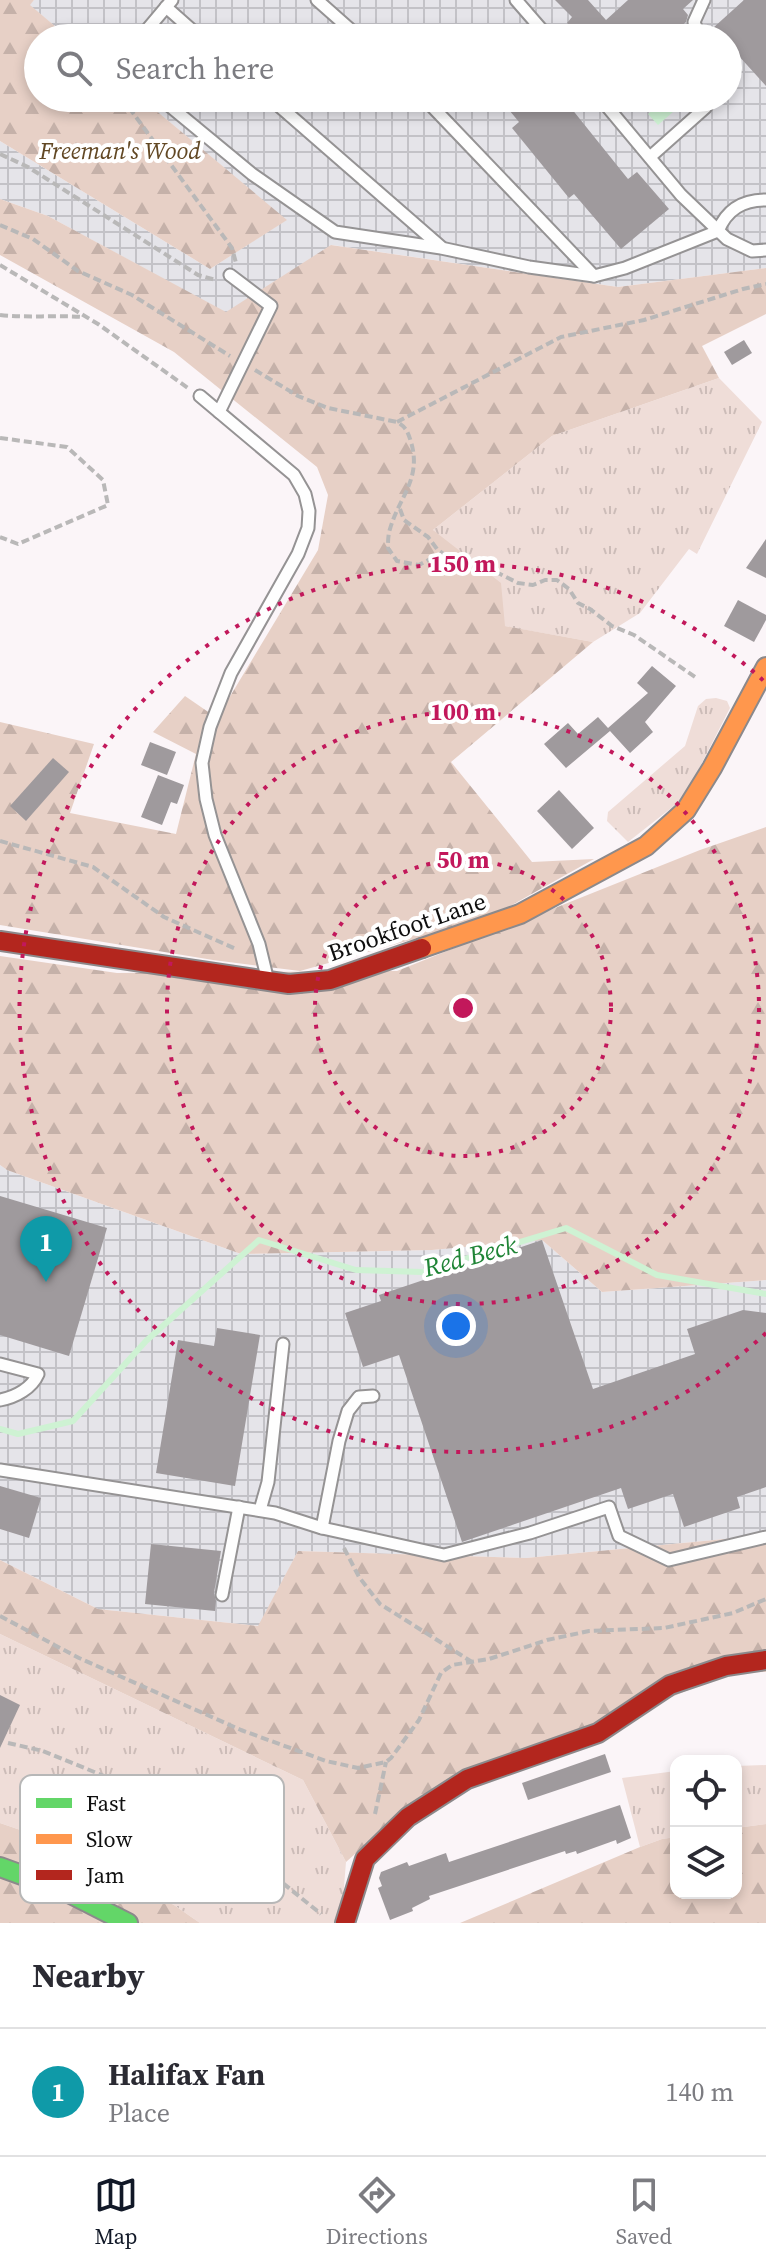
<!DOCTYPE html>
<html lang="en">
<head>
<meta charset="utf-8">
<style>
  body { margin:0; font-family:"Source Serif 4",serif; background:#f7f7f7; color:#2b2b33 }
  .controls { position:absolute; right:24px; bottom:24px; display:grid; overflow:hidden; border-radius:16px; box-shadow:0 4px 12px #0003 }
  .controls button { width:72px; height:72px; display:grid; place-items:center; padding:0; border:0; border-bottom:2px solid #e1e1e2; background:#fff; color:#2b2b33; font:40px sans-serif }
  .you { position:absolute; left:456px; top:1326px; width:28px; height:28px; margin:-20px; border:6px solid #fff; border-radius:50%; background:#1a73e8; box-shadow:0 0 0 12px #1a73e833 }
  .badge { display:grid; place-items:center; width:52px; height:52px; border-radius:50%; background:#111827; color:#fff; font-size:26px; font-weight:700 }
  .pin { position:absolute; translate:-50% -66px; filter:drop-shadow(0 2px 4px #0008) }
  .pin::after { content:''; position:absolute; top:42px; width:28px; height:24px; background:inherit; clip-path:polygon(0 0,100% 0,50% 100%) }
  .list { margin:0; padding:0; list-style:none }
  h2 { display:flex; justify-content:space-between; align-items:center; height:104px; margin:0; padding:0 32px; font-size:34px }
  h2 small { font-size:26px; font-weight:400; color:#7c7c81 }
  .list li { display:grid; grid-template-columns:52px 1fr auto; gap:24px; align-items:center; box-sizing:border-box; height:128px; padding:0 32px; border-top:2px solid #e1e1e2 }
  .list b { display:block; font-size:30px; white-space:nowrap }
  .list p { margin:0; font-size:26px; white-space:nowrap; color:#7c7c81 }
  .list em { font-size:26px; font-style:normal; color:#7c7c81 }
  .icon { flex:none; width:44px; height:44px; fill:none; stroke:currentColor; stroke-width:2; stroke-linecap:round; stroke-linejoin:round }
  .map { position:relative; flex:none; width:766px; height:1923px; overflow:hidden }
  .search { position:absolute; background:#fff; box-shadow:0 4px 12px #0003; left:24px; right:24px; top:24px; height:88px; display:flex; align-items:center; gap:20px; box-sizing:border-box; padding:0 28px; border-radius:44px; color:#7c7c81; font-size:30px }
  .sheet { height:232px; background:#fff }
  nav { display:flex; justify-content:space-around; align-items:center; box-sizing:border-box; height:112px; border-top:2px solid #e1e1e2; background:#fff; font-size:22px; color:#7c7c81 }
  nav a { display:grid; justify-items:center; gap:4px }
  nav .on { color:#111827 }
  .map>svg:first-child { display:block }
</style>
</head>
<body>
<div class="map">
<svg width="766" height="1923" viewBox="0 0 766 1923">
  <defs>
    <pattern id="industrial-grid" width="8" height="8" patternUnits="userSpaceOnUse" patternTransform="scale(2)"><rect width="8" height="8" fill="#e5e4e9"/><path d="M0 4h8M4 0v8" fill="none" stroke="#c3c2c7"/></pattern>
    <pattern id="grass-tufts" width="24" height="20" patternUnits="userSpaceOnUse" patternTransform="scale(2)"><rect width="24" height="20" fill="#efddd8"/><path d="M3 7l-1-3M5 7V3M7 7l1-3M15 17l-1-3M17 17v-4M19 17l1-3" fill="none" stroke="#ccbcb8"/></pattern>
    <pattern id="forest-firs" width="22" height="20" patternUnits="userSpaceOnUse" patternTransform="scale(2)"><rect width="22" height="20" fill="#e7d0c6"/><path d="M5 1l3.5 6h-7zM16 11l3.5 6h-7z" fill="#c5b1a9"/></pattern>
  </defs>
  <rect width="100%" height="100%" fill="#fbf5f8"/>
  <g fill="url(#industrial-grid)">
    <path d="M 34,0 L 766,0 L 766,268 L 618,287 L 332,245 L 226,313 L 48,216 L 0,199 L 0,141 L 210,269 L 286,220 L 141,98 L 728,98 L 728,38 L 69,38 L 29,5 Z"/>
    <path d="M 0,1165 L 7,1170 L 241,1254 L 432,1250 L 542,1240 L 602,1292 L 766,1280 L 766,1535 L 526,1558 L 298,1551 L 259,1626 L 98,1609 L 0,1560 Z"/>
  </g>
  <g fill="url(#grass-tufts)">
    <path d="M 719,378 L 762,422 L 697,554 L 689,549 L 640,613 L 593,642 L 504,626 L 433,530 L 552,436 Z"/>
    <path d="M 716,698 L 727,701 L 730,708 L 684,798 L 628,842 L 607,821 L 608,812 L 685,746 L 698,706 L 706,699 Z"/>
    <path d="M 0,1634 L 303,1780 L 346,1862 L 342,1911 L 337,1923 L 200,1923 L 174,1905 L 35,1835 L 0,1823 Z"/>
    <path d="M 766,1765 L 766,1824 L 736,1828 L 736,1766 Z"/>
    <path d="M 676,1771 L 676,1837 L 662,1839 L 640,1847 L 622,1778 Z"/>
  </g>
  <g fill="url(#forest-firs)">
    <path d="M 0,0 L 34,0 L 30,5 L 69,38 L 38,38 L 38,98 L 141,98 L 287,220 L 210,269 L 0,141 Z"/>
    <path d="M 0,199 L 48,216 L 226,312 L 331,245 L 618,287 L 766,268 L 766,314 L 702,346 L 719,378 L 552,436 L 433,530 L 501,583 L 505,626 L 593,642 L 451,762 L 532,862 L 594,859 L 489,918 L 300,971 L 213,960 L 0,925 L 0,722 L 94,744 L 70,813 L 176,834 L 196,754 L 153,732 L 185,696 L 217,718 L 318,550 L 328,495 L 317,467 L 174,352 L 0,255 Z"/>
    <path d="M 766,827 L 766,1280 L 602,1292 L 542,1240 L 432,1250 L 241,1254 L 7,1170 L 0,1165 L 0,956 L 117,973 L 397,971 L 700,850 Z"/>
    <path d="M 766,1535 L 766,1672 L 728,1673 L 402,1812 L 346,1862 L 303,1780 L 0,1634 L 0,1560 L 98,1609 L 258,1626 L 298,1551 L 526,1558 Z"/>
    <path d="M 0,1823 L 35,1835 L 174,1905 L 200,1923 L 0,1923 Z"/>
    <path d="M 766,1824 L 766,1923 L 460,1923 L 640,1847 L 662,1839 L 676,1837 L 676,1893 L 736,1893 L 736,1828 Z"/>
  </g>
  <path fill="#cef2d3" d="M 666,98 L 689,98 L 658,125 L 648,114 Z"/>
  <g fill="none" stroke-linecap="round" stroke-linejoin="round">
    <path stroke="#cef2d3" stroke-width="6" d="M 0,1429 L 18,1434 L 73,1421 L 146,1341 L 259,1240 L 356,1270 L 422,1272 L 566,1228 L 657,1275 L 766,1294"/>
  </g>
  <g fill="#9f9a9d">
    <path d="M 555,0 L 588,0 L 606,20 L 628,0 L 693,0 L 683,9 L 688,15 L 686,22 L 668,38 L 626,38 L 617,28 L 608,38 L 582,38 L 567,23 L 572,17 Z"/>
    <path d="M 744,0 L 766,0 L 766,86 L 728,44 L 728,38 L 723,38 L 713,28 Z"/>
    <path d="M 499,98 L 563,98 L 628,179 L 637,172 L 669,209 L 621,249 L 574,194 L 569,198 L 512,128 L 519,122 Z"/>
    <path d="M 744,340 L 752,353 L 732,365 L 724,352 Z"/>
    <path d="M 766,539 L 766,578 L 746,568 Z"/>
    <path d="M 738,600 L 766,615 L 766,620 L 754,642 L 724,626 Z"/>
    <path d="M 652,666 L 676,686 L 645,722 L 653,732 L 630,753 L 610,731 L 566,768 L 544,744 L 568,723 L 578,734 L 598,717 L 608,728 L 648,693 L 637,683 Z"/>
    <path d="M 150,742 L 176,752 L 167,775 L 141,765 Z"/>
    <path d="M 53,758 L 69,772 L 26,821 L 10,806 Z"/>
    <path d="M 158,775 L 184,785 L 177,804 L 171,802 L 162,825 L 141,817 Z"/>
    <path d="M 559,790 L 594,828 L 572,849 L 537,811 Z"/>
    <path d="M 0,1196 L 107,1228 L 69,1356 L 0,1335 Z"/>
    <path d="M 542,1240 L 593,1389 L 695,1354 L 687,1329 L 743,1310 L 766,1313 L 766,1487 L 737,1497 L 740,1508 L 684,1527 L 673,1494 L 628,1509 L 621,1488 L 462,1542 L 399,1355 L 363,1367 L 345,1313 L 381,1301 L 379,1295 Z"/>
    <path d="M 217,1328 L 260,1335 L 235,1486 L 156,1473 L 178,1340 L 214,1346 Z"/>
    <path d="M 0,1486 L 41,1498 L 29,1538 L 0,1529 Z"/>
    <path d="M 151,1544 L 221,1551 L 214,1593 L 216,1601 L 215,1611 L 145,1604 Z"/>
    <path d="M 0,1695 L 20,1705 L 0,1748 Z"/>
    <path d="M 605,1754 L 611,1772 L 528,1800 L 522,1783 Z"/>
    <path d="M 620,1805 L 631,1838 L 617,1844 L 616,1840 L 577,1854 L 576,1851 L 566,1854 L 565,1851 L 429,1896 L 430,1899 L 412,1908 L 413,1911 L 390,1920 L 378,1888 L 382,1886 L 379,1878 L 381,1872 L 407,1862 L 409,1866 L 446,1853 L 449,1862 Z"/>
  </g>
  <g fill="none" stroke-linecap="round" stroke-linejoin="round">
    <g stroke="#959394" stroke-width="15">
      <g id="lane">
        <path d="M 317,0 L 360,38"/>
        <path d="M 516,0 L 549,38"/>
        <path d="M 166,7 L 201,38"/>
        <path d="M 140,38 L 172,0"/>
        <path d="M 700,38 L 694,22 L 704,0"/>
        <path d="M 160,98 L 252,174 L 335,232 L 441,248 L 529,267 L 594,276"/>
        <path d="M 270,98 L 441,247"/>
        <path d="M 424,98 L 594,276 L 625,268 L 718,231 C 727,209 743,200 766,200"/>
        <path d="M 600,98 L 681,195 L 727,239 L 752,251 L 766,250"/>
        <path d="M 650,157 L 705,108 L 712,98"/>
        <path d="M 200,396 L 294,475 L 305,494 L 309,511 L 308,528 L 298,554 L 231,673 L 210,727 L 202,763 L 206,799 L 215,835 L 259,944 L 267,977"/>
        <path d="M 219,412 L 271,306 L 230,275"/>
        <path d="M 0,1364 L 38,1374 C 32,1388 16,1397 0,1400"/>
        <path d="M 0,1470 L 275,1513 L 322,1528 L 444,1555 L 530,1533 L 609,1507 L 619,1536 L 669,1560 L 766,1537"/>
        <path d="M 260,1510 L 268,1482 L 283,1344"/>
        <path d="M 322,1528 L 339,1441 L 348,1411 L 359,1397 L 373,1396"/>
        <path d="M 222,1595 L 239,1507"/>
      </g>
    </g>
    <g stroke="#8c898b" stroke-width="22">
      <path id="fast" d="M 0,1867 L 63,1890 L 128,1923"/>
    </g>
    <g stroke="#8c898b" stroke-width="22">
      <path id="slow" d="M 422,948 L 520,914 L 646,846 L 686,810 L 712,768 L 766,667"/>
    </g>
    <g stroke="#8c898b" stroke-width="22">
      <g id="jam">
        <path d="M 0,941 L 289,984 L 330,980 L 422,948"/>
        <path d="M 345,1923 L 365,1859 L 408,1817 L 467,1779 L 598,1733 L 670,1685 L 726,1666 L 766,1660"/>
      </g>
    </g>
    <g stroke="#b9b8b8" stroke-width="4" stroke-dasharray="8 4" stroke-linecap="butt">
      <path d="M 122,98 L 232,248 L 236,263"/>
      <path d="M 0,154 L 28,167 L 198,275 L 216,280"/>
      <path d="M 0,225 L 33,239 L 78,271 L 132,295 L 230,356"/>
      <path d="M 0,265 L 98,324 L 188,388"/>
      <path d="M 0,315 C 28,318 55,315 83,317"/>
      <path d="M 255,370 L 298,396 L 328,408 L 397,422 C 406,427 408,432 411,442 C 422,479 399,497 390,529 C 388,535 388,542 388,548 L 397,561 L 419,565 L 434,557 L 448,557 L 496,572 L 518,583 L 533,585 L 545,580 L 557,580 L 569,589 L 578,603 L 590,609 L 612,626 L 634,635 L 698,679"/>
      <path d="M 397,422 L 561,337 L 644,320 L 743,289 L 766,284"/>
      <path d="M 0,438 L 67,447 L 103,480 L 108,505 L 18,544 L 0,537"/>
      <path d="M 400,509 L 404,520 L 428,537 L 437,549 L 446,556"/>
      <path d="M 0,841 L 93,867 L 164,917 L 236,949"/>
      <path d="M 344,1548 L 359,1577 L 380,1604 L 472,1662"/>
      <path d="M 0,1616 L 79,1658 L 241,1730 L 326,1761 L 358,1768 L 386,1762 L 391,1758 L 419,1720 L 441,1673 L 452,1665 L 489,1659 L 547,1640 L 589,1631 L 664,1628 L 733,1613 L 766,1599"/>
      <path d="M 8,1743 L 43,1751 L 165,1801 L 242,1850 L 321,1914"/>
      <path d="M 375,1814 L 386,1762"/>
    </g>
    <use href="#lane" stroke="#fefefe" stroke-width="11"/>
    <use href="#fast" stroke="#63d668" stroke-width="18"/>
    <use href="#slow" stroke="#ff974d" stroke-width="18"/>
    <use href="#jam" stroke="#b3261e" stroke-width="18"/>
  </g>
  <g fill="none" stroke="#c2185b" stroke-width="4" stroke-dasharray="4 8">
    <circle cx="463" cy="1008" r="148"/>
    <circle cx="463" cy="1008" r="296"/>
    <path d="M766 1333A444 444 0 1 1 766 683"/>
  </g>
  <g text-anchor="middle" stroke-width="8" stroke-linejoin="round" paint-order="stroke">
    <g font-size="24" font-style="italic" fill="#624824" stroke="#fff">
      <text x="120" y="159">Freeman's Wood</text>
    </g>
    <g font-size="24" fill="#0f0f0f" stroke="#fff">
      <text transform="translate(407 927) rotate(-19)" y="8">Brookfoot Lane</text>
    </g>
    <g font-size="26" font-style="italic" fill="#1f8436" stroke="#fff">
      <text transform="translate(470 1256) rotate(-15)" y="9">Red Beck</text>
    </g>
  </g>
  <rect x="20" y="1775" width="264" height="128" rx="12" fill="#fff" stroke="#b7b7b7" stroke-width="2"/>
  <rect x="36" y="1798" width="36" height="10" fill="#63d668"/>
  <rect x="36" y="1834" width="36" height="10" fill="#ff974d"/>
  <rect x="36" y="1870" width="36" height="10" fill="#b3261e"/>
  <g font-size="22" fill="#0f0f0f">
    <text x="86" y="1811">Fast</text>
    <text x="86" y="1847">Slow</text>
    <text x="86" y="1883">Jam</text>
  </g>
  <circle cx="463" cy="1008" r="12" fill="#c2185b" stroke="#fff" stroke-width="4"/>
  <g font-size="24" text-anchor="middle" font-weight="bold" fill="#c2185b" stroke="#fff" stroke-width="8" stroke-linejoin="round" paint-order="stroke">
    <text x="463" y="572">150 m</text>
    <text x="463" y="720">100 m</text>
    <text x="463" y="868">50 m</text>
  </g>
</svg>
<div class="controls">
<button><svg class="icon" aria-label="locate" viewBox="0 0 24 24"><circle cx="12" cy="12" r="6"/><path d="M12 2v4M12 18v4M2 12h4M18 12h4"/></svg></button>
<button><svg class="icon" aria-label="layers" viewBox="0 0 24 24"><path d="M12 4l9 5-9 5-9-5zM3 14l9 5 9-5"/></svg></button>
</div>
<div class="you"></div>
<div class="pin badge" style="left:46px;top:1282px;background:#0f9aa8">1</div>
<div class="search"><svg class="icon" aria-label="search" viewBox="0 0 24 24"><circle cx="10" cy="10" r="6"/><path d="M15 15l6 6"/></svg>Search here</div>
</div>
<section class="sheet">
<h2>Nearby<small></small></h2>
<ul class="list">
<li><span class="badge" style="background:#0f9aa8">1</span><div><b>Halifax Fan</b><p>Place</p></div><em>140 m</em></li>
</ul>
</section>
<nav>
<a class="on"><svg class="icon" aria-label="map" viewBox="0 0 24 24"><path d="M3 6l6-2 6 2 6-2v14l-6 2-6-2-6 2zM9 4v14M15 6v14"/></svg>Map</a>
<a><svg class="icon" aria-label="directions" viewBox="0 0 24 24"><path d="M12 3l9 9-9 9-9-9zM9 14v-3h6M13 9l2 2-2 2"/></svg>Directions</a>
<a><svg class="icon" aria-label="saved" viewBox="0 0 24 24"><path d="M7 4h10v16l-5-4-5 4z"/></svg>Saved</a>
</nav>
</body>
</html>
